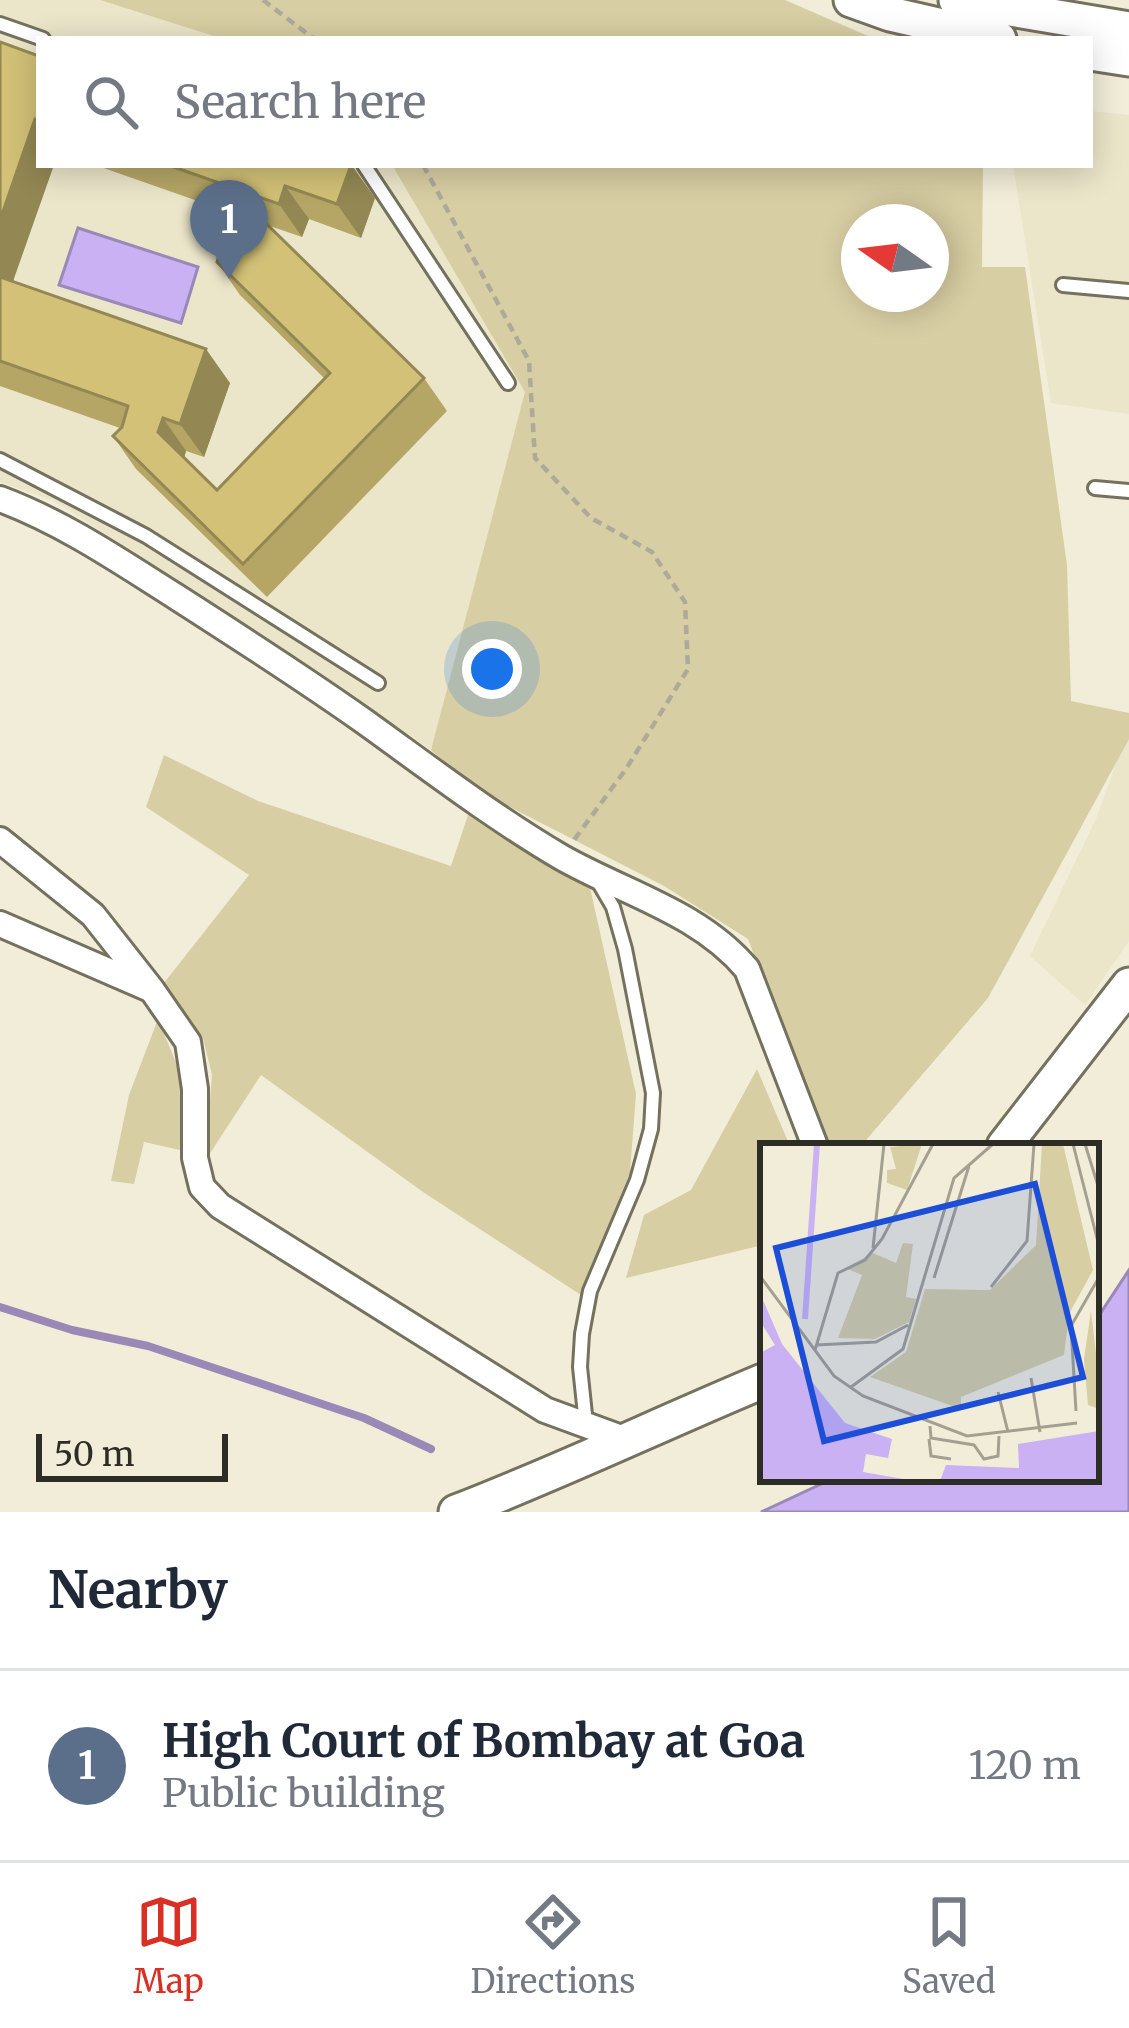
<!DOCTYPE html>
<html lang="en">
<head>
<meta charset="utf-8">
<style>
  body { margin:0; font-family:Merriweather,serif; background:#f6f6f7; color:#1f2937 }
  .compass { position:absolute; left:841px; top:204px; width:108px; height:108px; border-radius:50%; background:#fff; box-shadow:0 6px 30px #0003; rotate:284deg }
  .scale { position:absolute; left:36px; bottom:30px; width:192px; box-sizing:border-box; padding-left:12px; border:6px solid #2e2d25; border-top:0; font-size:33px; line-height:42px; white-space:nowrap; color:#2e2d25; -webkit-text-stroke:9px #f2edd9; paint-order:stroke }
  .you { position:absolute; left:492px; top:669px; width:42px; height:42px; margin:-30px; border:9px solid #fff; border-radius:50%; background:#1a73e8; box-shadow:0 0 0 18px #1a73e833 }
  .badge { display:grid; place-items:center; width:78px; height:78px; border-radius:50%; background:#d93025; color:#fff; font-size:39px; font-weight:700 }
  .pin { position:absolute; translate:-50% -99px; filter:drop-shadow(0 3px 6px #0008) }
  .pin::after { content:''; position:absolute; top:63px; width:42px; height:36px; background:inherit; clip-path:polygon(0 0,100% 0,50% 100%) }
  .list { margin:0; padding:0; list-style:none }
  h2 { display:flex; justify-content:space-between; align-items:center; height:156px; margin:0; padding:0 48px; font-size:51px }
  h2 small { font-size:39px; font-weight:400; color:#747a83 }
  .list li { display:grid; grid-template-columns:78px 1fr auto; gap:36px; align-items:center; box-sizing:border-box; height:192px; padding:0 48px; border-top:3px solid #e0e1e3 }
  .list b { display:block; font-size:45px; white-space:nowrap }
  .list p { margin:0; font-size:39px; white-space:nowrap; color:#747a83 }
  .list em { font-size:39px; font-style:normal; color:#747a83 }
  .icon { flex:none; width:66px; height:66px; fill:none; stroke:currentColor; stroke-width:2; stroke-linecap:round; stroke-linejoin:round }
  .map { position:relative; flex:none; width:1129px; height:1512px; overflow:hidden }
  .search { position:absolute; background:#fff; box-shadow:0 6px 30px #0003; left:36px; right:36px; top:36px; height:132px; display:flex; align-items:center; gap:30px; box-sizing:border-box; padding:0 42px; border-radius:0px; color:#747a83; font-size:45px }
  .sheet { height:348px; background:#fff }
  nav { display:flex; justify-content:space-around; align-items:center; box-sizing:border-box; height:168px; border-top:3px solid #e0e1e3; background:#fff; font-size:33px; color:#747a83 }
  nav a { display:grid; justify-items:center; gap:6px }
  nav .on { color:#d93025 }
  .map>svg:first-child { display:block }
</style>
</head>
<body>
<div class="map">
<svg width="1129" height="1512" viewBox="0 0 1129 1512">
  <rect width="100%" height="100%" fill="#f2edd9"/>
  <g fill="#ebe5c9">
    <path d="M 0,0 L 100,0 L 223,39 L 39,39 L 39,165 L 392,165 L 526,392 L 431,750 L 316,670 L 54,501 L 0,482 Z"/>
    <path d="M 1090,111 L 1129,115 L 1129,414 L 1051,403 L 1013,165 L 1090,165 Z"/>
    <path d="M 1129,727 L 1129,941 L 1085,1005 L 1030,956 L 1096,819 Z"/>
  </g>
  <g fill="#d8cea3" fill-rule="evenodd">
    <path d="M 100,0 L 785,0 L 875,39 L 223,39 Z"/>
    <path d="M 392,165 L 983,165 L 982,267 L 1025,267 L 1067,565 L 1071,701 L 1129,713 L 1129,739 L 988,998 L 861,1146 L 827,1146 L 748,939 L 664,886 L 471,787 L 431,750 L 525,392 ZM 859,222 L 931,222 L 931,294 L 859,294 Z"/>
    <path d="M 164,755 L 258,801 L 451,866 L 470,809 L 589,883 L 636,1094 L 630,1172 L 581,1295 L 423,1192 L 261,1075 L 205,1161 L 212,1075 L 203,1038 L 160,988 L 249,875 L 146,807 Z"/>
    <path d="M 158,1019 L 183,1080 L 180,1150 L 144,1142 L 134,1184 L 111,1181 L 129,1095 Z"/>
    <path d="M 757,1069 L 790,1146 L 763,1146 L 763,1245 L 626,1278 L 644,1215 L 691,1190 Z"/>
  </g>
  <g fill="#c9b1f4" stroke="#9a89b6" stroke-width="3">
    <path d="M 78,228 L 198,267 L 181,323 L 59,285 Z"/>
    <path d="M 1129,1270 L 1129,1512 L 761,1512 L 832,1479 L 1096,1479 L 1096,1320 Z"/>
  </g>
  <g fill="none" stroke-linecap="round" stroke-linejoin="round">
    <path stroke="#9a89b6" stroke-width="8" d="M 0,1307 L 72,1330 L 148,1346 L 364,1418 L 431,1449"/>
    <g stroke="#75715f" stroke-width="18">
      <g id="service">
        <path d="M 0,24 L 43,39"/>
        <path d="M 364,165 L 508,383"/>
        <path d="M 1063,285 L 1129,291"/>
        <path d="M 0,460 L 146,536 L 378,683"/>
        <path d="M 1095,488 L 1129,491"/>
        <path d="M 586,1424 L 580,1367 L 582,1334 L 590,1291 L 637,1180 L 651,1129 L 653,1093 L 625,949 L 613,907 L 596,878"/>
      </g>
    </g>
    <g stroke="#75715f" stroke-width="30">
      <g id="minor">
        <path d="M 0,499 C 64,523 118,560 175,596 C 239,637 303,678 365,722 C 429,768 493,817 561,857 C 624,893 699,912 747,969 L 815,1146"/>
        <path d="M 0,840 L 93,915 L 152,990 L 188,1042 L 195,1089 L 195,1158 L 202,1187 L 220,1206 L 545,1410 L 624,1439"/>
        <path d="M 0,924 L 150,989"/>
      </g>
    </g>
    <g stroke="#75715f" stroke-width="39">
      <g id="secondary">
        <path d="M 851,0 L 890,14 L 999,39"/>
        <path d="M 956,0 L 1129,29"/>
        <path d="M 1090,53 L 1129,59"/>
        <path d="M 1004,1146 L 1129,985"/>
        <path d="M 456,1512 C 560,1472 660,1424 763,1381"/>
      </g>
    </g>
    <g stroke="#adaa9a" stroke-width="4.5" stroke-dasharray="9 6" stroke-linecap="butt">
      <path d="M 263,0 L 314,39"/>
      <path d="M 423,165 L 529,361 L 535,458 L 591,518 L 652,552 L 685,602 L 688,669 L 626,769 L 574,840"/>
    </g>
    <use href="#service" stroke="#fff" stroke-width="12"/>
    <use href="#minor" stroke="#fff" stroke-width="24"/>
    <use href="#secondary" stroke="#fff" stroke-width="33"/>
  </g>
  <path fill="#b5a666" d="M 0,42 L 39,56 L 39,165 L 13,282 L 230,383 L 204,457 L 186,451 L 184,458 L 217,490 L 325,379 L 240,295 L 217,262 L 232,213 L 95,165 L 352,165 L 375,198 L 361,238 L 309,219 L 302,237 L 267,225 L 424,378 L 447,411 L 267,597 L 136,469 L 113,436 L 120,428 L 0,386 Z"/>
  <g fill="#938753">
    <path d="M 35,119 L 39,124 L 39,165 L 54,165 L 5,304 L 0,296 L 0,220 Z"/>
    <path d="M 351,165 L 375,198 L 361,238 L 337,204 Z"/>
    <path d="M 285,186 L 309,219 L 302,237 L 279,204 Z"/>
    <path d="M 206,349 L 230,383 L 204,457 L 180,424 Z"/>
    <path d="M 163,418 L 186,451 L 182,466 L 158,432 Z"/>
  </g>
  <g fill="#d2c177" stroke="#938753" stroke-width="3">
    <path d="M 0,42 L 39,56 L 39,120 L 35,119 L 0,220 Z"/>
    <path d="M 168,165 L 351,165 L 337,204 L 285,186 L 279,204 Z"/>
    <path d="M 238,196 L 424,378 L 243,564 L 113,436 L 122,427 L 128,406 L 0,361 L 0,277 L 206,349 L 180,424 L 163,418 L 158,432 L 217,490 L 330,373 L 217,262 Z"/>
  </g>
  <g transform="translate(760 1143)">
    <rect width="339" height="339" fill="#f2edd9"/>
    <path d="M 162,1 L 147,47 L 127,40 L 127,27 L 136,26 L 130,4 ZM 282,1 L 303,1 L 333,127 L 309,171 L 304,212 L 201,254 L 201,266 L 110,234 L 146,209 L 165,146 L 230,147 L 276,102 ZM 143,100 L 153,101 L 146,154 L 156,156 L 149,179 L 115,196 L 78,195 L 102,132 L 85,125 L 113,110 L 136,120 ZM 331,168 L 339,236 L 339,266 L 328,262 L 324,216 Z" fill="#d8cea3"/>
    <path d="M 0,150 L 22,201 L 85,280 L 132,296 L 128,315 L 106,311 L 103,329 L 155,338 L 0,338 L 0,210 L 15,202 L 0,178 ZM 339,288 L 339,338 L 180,338 L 186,322 L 259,325 L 258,301 Z" fill="#c9b1f4"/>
    <path fill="none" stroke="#c9b1f4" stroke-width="6" d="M 45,176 L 57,1"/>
    <path fill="none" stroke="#a4a091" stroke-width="3" d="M 313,1 L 339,103M 325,1 L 339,46M 113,105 L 124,1M 0,133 L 74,233 L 103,253 L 207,293 L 317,280M 174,135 L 209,23M 231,144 L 267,98 L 274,1M 56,202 L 116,199 L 148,182M 55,207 L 78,130 L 105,117 L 122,96 L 173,1M 271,235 L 280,289M 91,244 L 143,206 L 194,35 L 233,1M 238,249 L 248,289M 316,268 L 311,183 L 338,136M 170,283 L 171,295 L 214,302 L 224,316 L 238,313 L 239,293M 169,296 L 171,313 L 191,316"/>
    <path fill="#1d4ed8" fill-opacity="0.15" stroke="#1d4ed8" stroke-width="6" d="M 275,41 L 323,234 L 64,298 L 16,105 Z"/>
    <rect width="339" height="339" fill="none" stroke="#2e2d25" stroke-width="6"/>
  </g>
</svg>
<svg class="compass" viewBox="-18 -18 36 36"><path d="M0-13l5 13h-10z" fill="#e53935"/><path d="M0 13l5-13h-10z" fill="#747a83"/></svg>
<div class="scale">50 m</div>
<div class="you"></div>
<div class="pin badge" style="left:229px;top:279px;background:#5c6f8a">1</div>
<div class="search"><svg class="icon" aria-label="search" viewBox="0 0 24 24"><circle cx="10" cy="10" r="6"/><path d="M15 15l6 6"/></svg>Search here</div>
</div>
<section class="sheet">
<h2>Nearby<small></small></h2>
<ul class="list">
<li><span class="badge" style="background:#5c6f8a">1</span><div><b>High Court of Bombay at Goa</b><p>Public building</p></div><em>120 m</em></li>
</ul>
</section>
<nav>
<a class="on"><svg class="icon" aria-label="map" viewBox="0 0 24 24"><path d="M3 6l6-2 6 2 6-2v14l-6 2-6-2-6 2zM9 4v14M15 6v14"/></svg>Map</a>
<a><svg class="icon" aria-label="directions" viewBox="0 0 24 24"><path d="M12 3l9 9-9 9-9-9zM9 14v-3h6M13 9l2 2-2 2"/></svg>Directions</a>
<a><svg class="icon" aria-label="saved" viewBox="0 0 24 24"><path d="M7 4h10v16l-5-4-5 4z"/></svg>Saved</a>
</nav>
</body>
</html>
